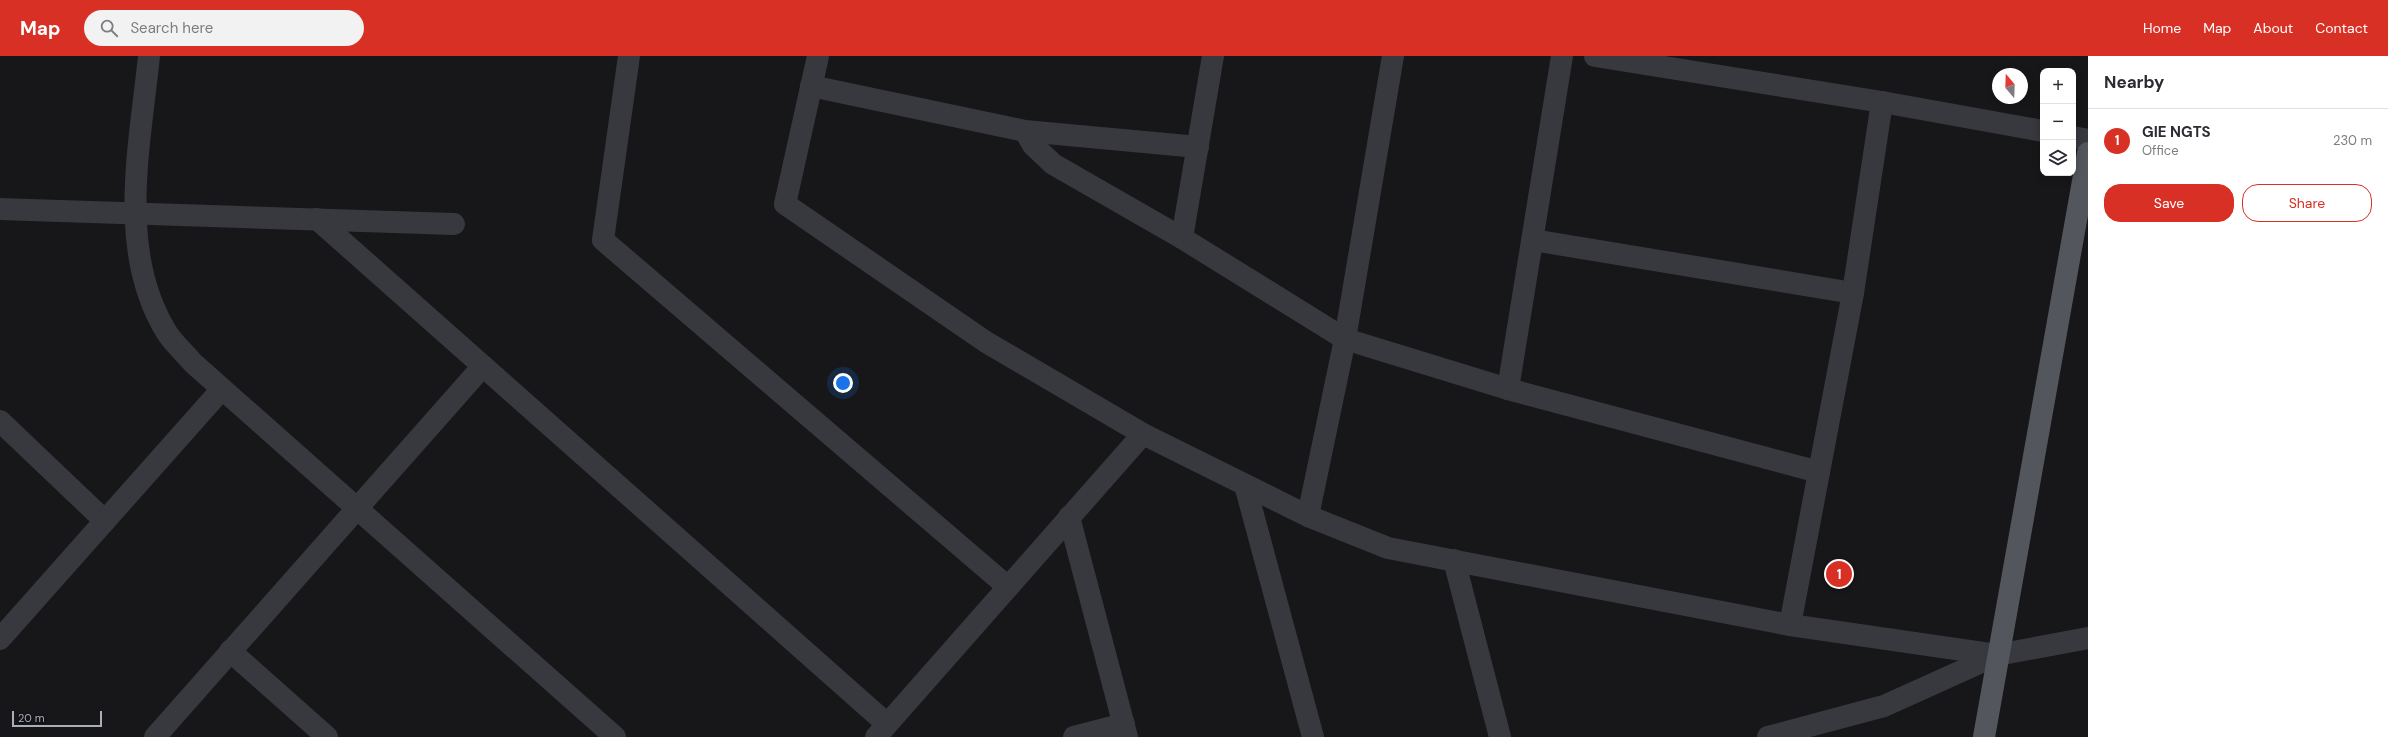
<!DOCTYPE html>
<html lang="en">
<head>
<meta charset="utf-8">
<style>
  body { margin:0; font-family:"DM Sans",sans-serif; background:#f2f2f3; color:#2b2b33 }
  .controls { position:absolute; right:12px; top:12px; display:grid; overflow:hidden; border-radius:8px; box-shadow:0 2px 10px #0003 }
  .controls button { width:36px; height:36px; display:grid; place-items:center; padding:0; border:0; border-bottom:1px solid #e1e1e2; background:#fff; color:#2b2b33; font:20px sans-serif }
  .compass { position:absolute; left:1992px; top:12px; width:36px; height:36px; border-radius:50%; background:#fff; box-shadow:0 2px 10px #0003; rotate:341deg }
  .scale { position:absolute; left:12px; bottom:10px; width:90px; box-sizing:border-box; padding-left:4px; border:2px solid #a8afb9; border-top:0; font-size:11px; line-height:14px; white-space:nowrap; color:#a8afb9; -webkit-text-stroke:3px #121214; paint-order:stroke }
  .you { position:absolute; left:843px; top:327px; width:14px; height:14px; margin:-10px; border:3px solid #fff; border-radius:50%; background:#1a73e8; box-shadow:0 0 0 6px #1a73e833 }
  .badge { display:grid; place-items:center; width:26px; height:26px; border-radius:50%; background:#d93025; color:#fff; font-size:13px; font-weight:700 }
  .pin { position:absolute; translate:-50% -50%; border:2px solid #fff; box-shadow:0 1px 4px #0006 }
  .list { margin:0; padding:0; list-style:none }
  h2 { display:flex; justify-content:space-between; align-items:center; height:52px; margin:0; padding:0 16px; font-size:17px }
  h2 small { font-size:13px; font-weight:400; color:#7c7c81 }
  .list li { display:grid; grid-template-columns:26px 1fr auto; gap:12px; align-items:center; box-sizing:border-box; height:64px; padding:0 16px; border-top:1px solid #e1e1e2 }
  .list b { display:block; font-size:15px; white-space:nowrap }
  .list p { margin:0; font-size:13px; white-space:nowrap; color:#7c7c81 }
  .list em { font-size:13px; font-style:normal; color:#7c7c81 }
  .actions { display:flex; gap:8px; padding:12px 16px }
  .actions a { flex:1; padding:9px 0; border:1px solid #d93025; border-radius:16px; text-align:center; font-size:14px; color:#d93025 }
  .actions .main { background:#d93025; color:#fff }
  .icon { flex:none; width:22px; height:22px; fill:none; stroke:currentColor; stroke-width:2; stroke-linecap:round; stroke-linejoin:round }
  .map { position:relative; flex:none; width:2088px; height:681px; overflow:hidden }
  header { display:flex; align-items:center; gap:24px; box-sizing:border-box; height:56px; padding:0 20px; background:#d93025; color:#fff }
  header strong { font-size:19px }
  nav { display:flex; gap:22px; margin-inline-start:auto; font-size:14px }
  .search { width:280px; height:36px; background:#f2f2f3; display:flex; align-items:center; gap:10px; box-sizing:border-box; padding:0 14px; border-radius:22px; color:#7c7c81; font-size:15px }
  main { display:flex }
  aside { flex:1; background:#fff }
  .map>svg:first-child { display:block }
</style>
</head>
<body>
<header>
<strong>Map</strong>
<div class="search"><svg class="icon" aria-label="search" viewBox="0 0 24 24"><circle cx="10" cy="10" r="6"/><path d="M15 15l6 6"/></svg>Search here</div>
<nav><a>Home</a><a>Map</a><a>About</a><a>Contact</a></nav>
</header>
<main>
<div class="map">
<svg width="2088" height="681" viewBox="0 0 2088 681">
  <rect width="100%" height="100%" fill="#171719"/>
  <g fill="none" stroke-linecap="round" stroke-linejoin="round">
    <g stroke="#37393e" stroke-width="22">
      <path d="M 149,0 C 140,90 116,195 167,277 C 174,288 185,297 193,307 L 615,681"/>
      <path d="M 629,0 L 603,184 L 1008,531"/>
      <path d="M 818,0 L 785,148 L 986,286 L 1143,378 L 1308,460 L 1388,492 L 1790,569 L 1997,599"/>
      <path d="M 1595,0 L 1882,46 L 2043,75"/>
      <path d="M 811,30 L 1025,75 L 1198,91"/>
      <path d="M 1025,75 L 1033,89 L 1053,108 L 1182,182 L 1345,283 L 1508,333 L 1819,416"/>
      <path d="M 2073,81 L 2088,84"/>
      <path d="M 0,153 L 454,168"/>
      <path d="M 317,163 L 887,668"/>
      <path d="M 1182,182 L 1213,0"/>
      <path d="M 1533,184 L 1853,237"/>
      <path d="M 1508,333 L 1562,0"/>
      <path d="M 0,365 L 105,465"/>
      <path d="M 1245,429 L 1313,681"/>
      <path d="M 1308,460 L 1345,283 L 1393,0"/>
      <path d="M 1069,461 L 1127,681"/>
      <path d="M 1454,504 L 1500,681"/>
      <path d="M 1790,569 L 1853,237 L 1882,46"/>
      <path d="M 0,583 L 222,333"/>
      <path d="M 230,595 L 327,681"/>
      <path d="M 155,681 L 483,310"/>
      <path d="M 876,681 L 1143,378"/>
      <path d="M 1074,681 L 1124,668"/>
      <path d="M 1768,681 L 1884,650 L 1997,599 L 2088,582"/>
    </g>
    <path stroke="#53565d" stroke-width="22" d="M 1984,681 L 2088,97"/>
  </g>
</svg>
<div class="controls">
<button>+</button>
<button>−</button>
<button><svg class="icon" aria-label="layers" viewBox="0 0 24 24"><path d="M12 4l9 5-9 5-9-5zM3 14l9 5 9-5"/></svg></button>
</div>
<svg class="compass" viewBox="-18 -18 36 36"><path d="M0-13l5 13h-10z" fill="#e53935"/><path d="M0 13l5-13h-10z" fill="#7c7c81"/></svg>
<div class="scale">20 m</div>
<div class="you"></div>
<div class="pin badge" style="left:1839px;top:518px">1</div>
</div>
<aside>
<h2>Nearby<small></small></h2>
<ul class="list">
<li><span class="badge">1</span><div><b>GIE NGTS</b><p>Office</p></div><em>230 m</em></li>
</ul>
<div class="actions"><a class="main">Save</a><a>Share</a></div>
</aside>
</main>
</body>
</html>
